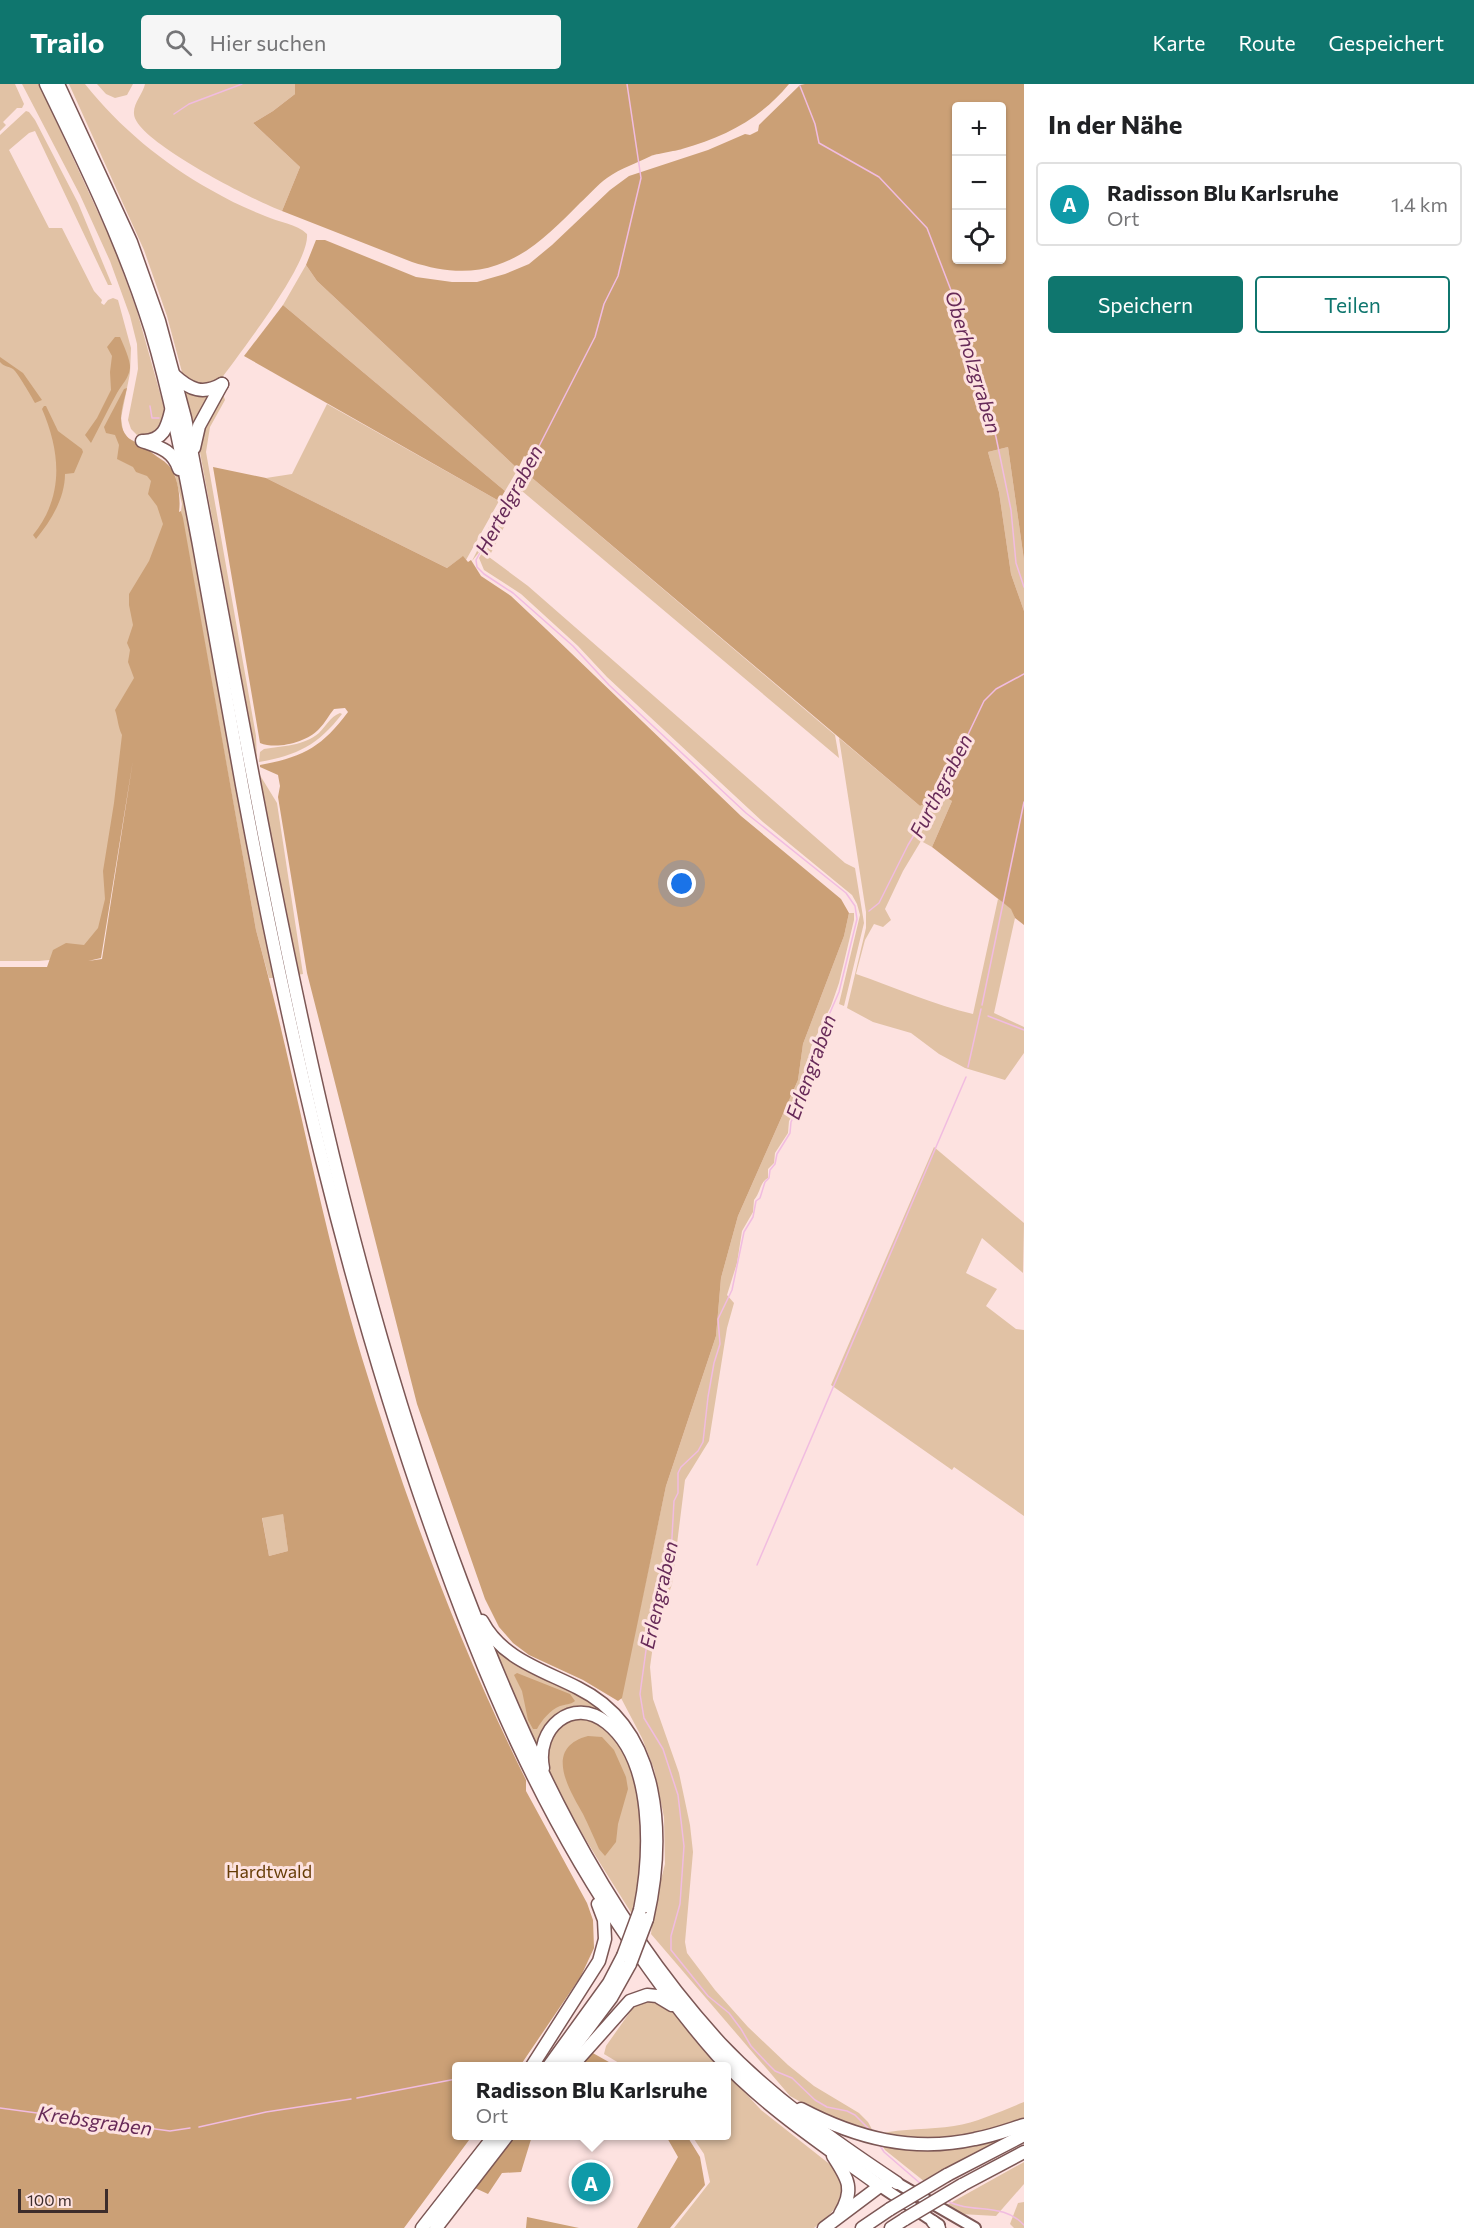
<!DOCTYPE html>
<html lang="de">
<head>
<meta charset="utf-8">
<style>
  body { margin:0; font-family:Commissioner,sans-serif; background:#f6f6f6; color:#202124 }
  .controls { position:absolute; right:18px; top:18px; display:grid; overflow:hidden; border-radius:6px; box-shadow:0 2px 4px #0004 }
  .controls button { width:54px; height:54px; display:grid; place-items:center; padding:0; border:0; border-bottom:2px solid #e0e0e0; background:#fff; color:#202124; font:30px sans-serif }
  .scale { position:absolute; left:18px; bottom:15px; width:90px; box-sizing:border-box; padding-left:6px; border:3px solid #3c2c2b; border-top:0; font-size:16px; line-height:21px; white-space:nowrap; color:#3c2c2b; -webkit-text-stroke:4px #fde2e0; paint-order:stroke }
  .you { position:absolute; left:682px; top:800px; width:21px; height:21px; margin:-15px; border:4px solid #fff; border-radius:50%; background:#1a73e8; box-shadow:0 0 0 9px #1a73e833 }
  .badge { display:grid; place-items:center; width:39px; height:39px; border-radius:50%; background:#0f766e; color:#fff; font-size:20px; font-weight:700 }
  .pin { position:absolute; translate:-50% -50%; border:3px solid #fff; box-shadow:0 2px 6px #0006 }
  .popup { position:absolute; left:452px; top:1978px; width:279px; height:78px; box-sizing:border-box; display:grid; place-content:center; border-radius:6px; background:#fff; filter:drop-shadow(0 2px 4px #0005); font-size:20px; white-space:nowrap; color:#757577 }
  .popup b { font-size:22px; color:#202124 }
  .popup::after { content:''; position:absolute; left:50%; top:100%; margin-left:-12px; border:12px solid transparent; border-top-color:#fff }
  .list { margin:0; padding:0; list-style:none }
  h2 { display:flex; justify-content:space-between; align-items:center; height:78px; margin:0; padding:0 24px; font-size:26px }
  h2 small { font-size:20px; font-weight:400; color:#757577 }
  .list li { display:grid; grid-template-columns:39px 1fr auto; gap:18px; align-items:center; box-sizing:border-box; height:84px; margin:0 12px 12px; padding:0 12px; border:2px solid #e0e0e0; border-radius:6px }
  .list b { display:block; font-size:22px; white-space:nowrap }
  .list p { margin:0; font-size:20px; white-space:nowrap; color:#757577 }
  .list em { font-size:20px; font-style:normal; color:#757577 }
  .actions { display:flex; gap:12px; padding:18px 24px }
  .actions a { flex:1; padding:14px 0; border:2px solid #0f766e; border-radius:6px; text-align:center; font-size:21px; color:#0f766e }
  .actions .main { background:#0f766e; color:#fff }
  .icon { flex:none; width:33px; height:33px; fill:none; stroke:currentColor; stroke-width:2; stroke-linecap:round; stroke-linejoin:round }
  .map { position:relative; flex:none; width:1024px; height:2144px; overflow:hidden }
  header { display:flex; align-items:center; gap:36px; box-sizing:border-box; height:84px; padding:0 30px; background:#0f766e; color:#fff }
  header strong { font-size:28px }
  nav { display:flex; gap:33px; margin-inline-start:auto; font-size:21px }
  .search { width:420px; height:54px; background:#f6f6f6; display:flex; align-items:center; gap:15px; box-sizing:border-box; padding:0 21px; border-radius:6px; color:#757577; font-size:22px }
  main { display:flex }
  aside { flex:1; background:#fff }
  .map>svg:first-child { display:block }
</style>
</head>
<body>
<header>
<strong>Trailo</strong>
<div class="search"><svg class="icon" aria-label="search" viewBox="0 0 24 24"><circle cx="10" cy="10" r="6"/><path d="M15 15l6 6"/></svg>Hier suchen</div>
<nav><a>Karte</a><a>Route</a><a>Gespeichert</a></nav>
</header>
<main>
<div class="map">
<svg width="1024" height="2144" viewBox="0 0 1024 2144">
  <rect width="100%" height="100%" fill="#fde2e0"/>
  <g fill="#e1c2a5">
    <path d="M 0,0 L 15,0 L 24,20 L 22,24 L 17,24 L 3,38 L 6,41 L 0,47 Z"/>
    <path d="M 22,0 L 39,0 L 113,161 L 137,227 L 165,327 L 160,349 L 139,353 L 131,345 L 128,336 L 138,285 L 137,260 L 130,232 L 110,177 L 80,111 Z"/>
    <path d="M 69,0 L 85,0 C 119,43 164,80 211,106 C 228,116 247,125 265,132 C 278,138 297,140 307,150 C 310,180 239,270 219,298 L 204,305 L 183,292 L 167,232 L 144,166 Z"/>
    <path d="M 97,0 L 133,0 L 127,11 L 115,14 L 106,10 Z"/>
    <path d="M 145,0 L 295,0 L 295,10 L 273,27 L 253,39 L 300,83 L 282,127 C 257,118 135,57 134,30 C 133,19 143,10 145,0 Z"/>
    <path d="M 26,27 L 29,28 L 35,36 L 78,119 L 112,201 L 108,201 L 35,47 L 29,49 L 9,66 L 49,144 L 62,144 L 94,207 L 102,216 L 101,219 L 104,221 L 108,216 L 113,214 L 118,216 L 131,264 L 130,289 L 121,334 L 123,347 L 128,354 L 143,362 L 175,403 L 153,499 L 100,871 L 39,877 L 0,877 L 0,51 Z"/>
    <path d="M 306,181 L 317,197 L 518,385 L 505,407 L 283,221 Z"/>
    <path d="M 183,305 L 214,308 L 194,348 Z"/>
    <path d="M 223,310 L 225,316 L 210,343 L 206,368 L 256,652 L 257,678 L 199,363 L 208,331 Z"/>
    <path d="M 327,320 L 499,417 L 466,476 L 462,473 L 447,484 L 266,394 L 292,390 Z"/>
    <path d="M 1008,363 L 1024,476 L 1024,527 L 1011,490 L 999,408 L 988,368 Z"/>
    <path d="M 162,366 L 178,387 L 274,894 L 269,894 L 256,846 L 181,427 L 182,420 L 174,387 L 167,377 L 152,367 Z"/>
    <path d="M 527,374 L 530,376 L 480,467 L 472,477 L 503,415 Z"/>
    <path d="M 534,379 L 537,382 L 531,393 L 835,651 L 839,674 L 522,407 L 489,473 L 528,502 L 845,779 L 855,784 L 864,839 L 844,922 L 839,920 L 860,831 L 857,820 L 852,811 L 763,738 L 607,593 L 578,562 L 521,510 L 484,486 L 479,474 Z"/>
    <path d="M 340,629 L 342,630 C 318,661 298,671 259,678 L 260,668 L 264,665 C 282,662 304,662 319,649 C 326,642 330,633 340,629 Z"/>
    <path d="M 839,654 L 920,722 L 943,712 L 952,717 L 932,763 L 921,757 L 903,787 L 885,825 L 891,836 L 883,843 L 874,840 L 865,856 L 856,890 C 894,903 934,921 973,930 L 998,815 L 1012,825 L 1015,834 L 994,929 L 1024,943 L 1024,969 L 1005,996 L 965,984 L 939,970 L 911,949 L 873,938 L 847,924 L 866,844 L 866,828 Z"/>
    <path d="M 258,688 L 277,719 L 303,890 L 298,891 Z"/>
    <path d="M 849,829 L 854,829 L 854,836 L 839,899 L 831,922 L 811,963 L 806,988 L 807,999 L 797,1024 L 789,1037 L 788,1049 L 775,1069 L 774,1079 L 768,1085 L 768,1094 C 759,1099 761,1108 754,1116 L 753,1128 L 742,1147 L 737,1179 L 727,1211 L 734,1219 L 727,1244 L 709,1357 L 685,1396 L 672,1500 L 654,1554 L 650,1583 L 653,1615 L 679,1689 L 690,1741 L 693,1768 L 685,1858 L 687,1869 L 715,1906 L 748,1943 L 788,1981 L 814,2002 L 859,2029 L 868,2038 L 874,2049 L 824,2031 L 790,2012 L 651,1850 L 654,1823 L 665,1780 L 664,1733 L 654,1685 L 642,1654 L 621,1614 L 666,1402 L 716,1252 L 721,1194 L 738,1132 L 798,996 L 803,960 L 844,852 Z"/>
    <path d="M 934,1063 L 1024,1139 L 1023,1189 L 982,1154 L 966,1189 L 997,1205 L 986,1222 L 1016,1245 L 1024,1246 L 1024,1432 L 954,1383 L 952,1386 L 831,1301 Z"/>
    <path d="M 283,1429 L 288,1467 L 269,1472 L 262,1433 Z"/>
    <path d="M 492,1559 L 509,1574 L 528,1587 L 587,1614 L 614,1636 L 639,1682 L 593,1626 L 547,1640 L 542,1648 L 537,1664 Z"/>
    <path d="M 576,1633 L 592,1636 L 611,1647 L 629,1676 L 640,1715 L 643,1778 L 632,1830 C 607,1790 581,1750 559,1708 C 554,1698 545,1686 545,1674 C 545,1652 557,1640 576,1633 Z"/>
    <path d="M 639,1915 L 664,1919 L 721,1982 L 624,1982 L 604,1970 L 606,1962 L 630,1928 L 627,1926 Z"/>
    <path d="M 726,1988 L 761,2026 L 832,2082 C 835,2086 840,2090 841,2094 C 850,2115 828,2133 814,2144 L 674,2144 L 710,2098 L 704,2070 L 692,2052 L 726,2052 Z"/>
    <path d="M 1024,2018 L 1024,2034 C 977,2051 929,2060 880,2050 C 902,2044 930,2046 954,2042 C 978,2038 1001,2027 1024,2018 Z"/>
    <path d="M 1008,2051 L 925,2098 L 885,2066 L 881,2059 L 903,2065 L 938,2064 Z"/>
    <path d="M 1024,2078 L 1024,2100 L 996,2132 L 961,2130 L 945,2122 Z"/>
    <path d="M 1024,2118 L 1024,2144 L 1014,2144 L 1010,2140 L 1018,2119 Z"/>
  </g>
  <g fill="#cba076" fill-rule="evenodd">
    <path d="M 295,0 L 789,0 C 760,35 725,53 682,65 C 676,67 655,70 651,72 C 637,79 621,84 607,94 C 597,101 589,111 580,119 C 556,143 531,170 497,181 C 469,191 440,187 412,178 L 282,127 L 300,83 L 253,39 L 273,27 L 295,10 Z"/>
    <path d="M 805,0 L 1024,0 L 1024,476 L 1008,363 L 988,368 L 999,408 L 1011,490 L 1024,527 L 1024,841 L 1015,834 L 1011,825 L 932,763 L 952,717 L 943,712 L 920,722 L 531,393 L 537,382 L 524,372 L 518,385 L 317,197 L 306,181 L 316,156 L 325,156 L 416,193 L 452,198 L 477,198 L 505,190 L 529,180 L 552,161 L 610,106 L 629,92 L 708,66 L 745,50 L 750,51 L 758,47 L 759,41 L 800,1 ZM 956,22 L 1002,22 L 1002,176 L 956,176 Z"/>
    <path d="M 283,221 L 505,407 L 499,417 L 244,272 Z"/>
    <path d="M 115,253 L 120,253 C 123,260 131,277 130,284 C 129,294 122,300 117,309 C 108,325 100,342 91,359 L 85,351 L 97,334 L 111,306 L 110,288 L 112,272 L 107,263 Z"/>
    <path d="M 0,273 L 23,289 L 42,316 L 35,319 C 31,312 18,289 13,285 C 8,282 4,283 0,278 Z"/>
    <path d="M 127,304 C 124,317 118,334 123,346 C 127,356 135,358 144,362 C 148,364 151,369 155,371 C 160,375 165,377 170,383 C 178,392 181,416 179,428 L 181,427 L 183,434 L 256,846 C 295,988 319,1133 362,1274 C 406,1418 459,1561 526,1696 L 526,1707 L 587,1819 L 593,1836 L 594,1864 L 581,1892 L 520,1982 L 456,1982 L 456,2052 L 472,2052 L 404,2144 L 0,2144 L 0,883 L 47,883 L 53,866 L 66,859 L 84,861 L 98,844 L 105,815 L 103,787 L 114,719 L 122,651 C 118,643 118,635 115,626 L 134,594 L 128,578 L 130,566 L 127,559 L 133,541 L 129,521 L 129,510 L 149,477 L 163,440 L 157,422 L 148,410 L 151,397 L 147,392 L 136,388 L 133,383 L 117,375 L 119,361 L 115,351 L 106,349 L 104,343 L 124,305 ZM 133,676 L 102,875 L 88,877 L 101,874 ZM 283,1430 L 288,1467 L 269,1472 L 262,1434 Z"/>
    <path d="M 44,322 L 46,322 L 58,347 L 82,365 L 83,368 L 74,389 L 65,390 C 65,414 51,437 36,455 L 33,451 C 64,413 61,369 42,325 Z"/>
    <path d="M 213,383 L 266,394 L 447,484 L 463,472 L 468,478 L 471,476 L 481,492 L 511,512 L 546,545 L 741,732 L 841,815 L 849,829 L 844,852 L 803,960 L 798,996 L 738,1132 L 721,1194 L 716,1252 L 666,1402 L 622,1614 L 618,1617 L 583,1596 L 529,1571 L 513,1559 L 499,1543 L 485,1515 L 417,1320 L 307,889 L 278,713 L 280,702 L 278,691 L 260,683 L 260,681 C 303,673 322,663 348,628 L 345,624 L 334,625 C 329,631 325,639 319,645 C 307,658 277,666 260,659 Z"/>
    <path d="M 517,1589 L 570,1610 L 575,1617 C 570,1621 566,1620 560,1622 C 550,1626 542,1636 537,1645 L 533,1645 L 528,1636 L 522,1607 L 514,1591 Z"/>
    <path d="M 588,1652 L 602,1653 L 614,1666 L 626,1693 L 628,1705 L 618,1740 L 616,1758 L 605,1772 L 599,1765 C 594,1754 589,1742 583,1730 C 569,1705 543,1664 588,1652 Z"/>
    <path d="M 591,1968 L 616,1982 L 576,1982 Z"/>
    <path d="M 514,2052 L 532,2052 L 521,2088 L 502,2089 L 488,2110 L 475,2104 Z"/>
    <path d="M 666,2052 L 687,2052 L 700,2073 L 705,2101 L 670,2144 L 637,2144 L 678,2073 Z"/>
    <path d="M 527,2133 L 579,2144 L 526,2144 Z"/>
  </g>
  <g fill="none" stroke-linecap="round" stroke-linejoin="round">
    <g stroke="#f1bce0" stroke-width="1.5">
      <path d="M 627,0 L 641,94 L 618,192 L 604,220 L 595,253 L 533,374 L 476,476 L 477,483 L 484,490 L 513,509 L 573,562 L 609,601 L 746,729 L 846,809 L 855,822 L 857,835 L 839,908 L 815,963 L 809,988 L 809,1000 L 791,1038 L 790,1049 L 777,1070 L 775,1080 L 770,1086 L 769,1094 L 765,1098 L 760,1114 L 756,1117 L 753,1133 L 744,1148 L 732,1206 L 718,1235 L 720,1260 L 714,1279 L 708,1313 L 703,1358 L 698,1367 L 681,1383 L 678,1389 L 678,1409 L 674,1417 L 671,1471 L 661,1512 L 650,1537 L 640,1610 L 644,1634 L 663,1665 L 678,1711 L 684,1762 L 680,1820 L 671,1852 L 671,1866 L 708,1912 L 729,1929 L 741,1945 L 751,1962 L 767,1979 L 775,1987 L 792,1994 L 815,2016 L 827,2023 L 847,2027 L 855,2031 L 870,2046"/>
      <path d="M 800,2 L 815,40 L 819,59 L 879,93 L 927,144 L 964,240 L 996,353 L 1011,426 L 1016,479 L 1024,503"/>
      <path d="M 174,30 L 189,20 L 242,0"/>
      <path d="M 150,322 L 152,334 L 159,334"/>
      <path d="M 869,827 L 879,819 L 908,761 L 944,701 L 984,617 L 996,605 L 1024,590"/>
      <path d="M 982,921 L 1024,718"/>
      <path d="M 988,932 L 1024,946"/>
      <path d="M 968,983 L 981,925"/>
      <path d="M 757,1481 L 966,993"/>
      <path d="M 357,2014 L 456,1995"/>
      <path d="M 0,2024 L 170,2047 L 190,2044"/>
      <path d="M 199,2043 L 266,2028 L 351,2015"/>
      <path d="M 879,2060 L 884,2068 L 921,2100"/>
      <path d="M 947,2117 C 973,2130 1003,2118 1024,2141"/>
    </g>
    <g stroke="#7c5755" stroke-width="14">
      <g id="primary">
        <path d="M 897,2099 L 975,2144"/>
        <path d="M 880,2102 L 939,2141"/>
      </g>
    </g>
    <g stroke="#7c5755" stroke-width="15">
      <g id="highway">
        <path d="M 46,0 C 85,80 124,160 151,246 C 172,316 185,388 199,461 C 213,541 228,621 242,701 C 289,952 346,1203 431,1443 C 483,1592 542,1731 632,1860 C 658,1898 686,1936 717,1971 C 764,2022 823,2061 880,2102"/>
        <path d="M 58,0 L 131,158 L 159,237 L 185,334 C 262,726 320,1124 462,1499 C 525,1664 599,1827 720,1959 C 772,2014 834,2057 897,2099"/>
        <path d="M 174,291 C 190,306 203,311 222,300"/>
        <path d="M 142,357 C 159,363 173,366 179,385"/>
        <path d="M 144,357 C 163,356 167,344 171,327"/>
        <path d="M 194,364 L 199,342 L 222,300"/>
        <path d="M 482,1537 C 502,1575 543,1586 578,1604 C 663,1646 665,1755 647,1835"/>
        <path d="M 543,1684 C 535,1645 572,1611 607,1639 C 655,1677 651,1771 640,1826"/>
        <path d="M 532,1982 L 599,1877 L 605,1855 L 604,1836 L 598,1820"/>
        <path d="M 549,1982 L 609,1899 L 623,1872"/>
        <path d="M 560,1982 L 611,1914 L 630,1880"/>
        <path d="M 572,1982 L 630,1917 L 647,1911 L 657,1912 L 672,1921"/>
        <path d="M 801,2025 C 856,2054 913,2069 975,2055 C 992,2052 1008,2046 1024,2041"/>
        <path d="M 833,2072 C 848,2095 855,2105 840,2130"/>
        <path d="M 947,2091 L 1024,2051"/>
        <path d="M 962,2101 L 1024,2068"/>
        <path d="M 933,2138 L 939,2144"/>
        <path d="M 422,2144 L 494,2052"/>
        <path d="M 436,2144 L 507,2052"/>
        <path d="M 824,2144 L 880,2102 L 887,2100"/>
        <path d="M 862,2144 L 890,2125"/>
        <path d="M 891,2144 L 905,2135"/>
      </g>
    </g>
    <use href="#primary" stroke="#fff" stroke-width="10"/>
    <use href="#highway" stroke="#fff" stroke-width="12"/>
    <g stroke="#7c5755" stroke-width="15" stroke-linecap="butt">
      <g id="highway-bridge">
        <path d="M 623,1872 L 640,1826"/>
        <path d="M 630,1880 L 647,1835"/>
        <path d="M 890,2125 L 947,2091"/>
        <path d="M 905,2135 L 962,2101"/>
      </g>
    </g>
    <use href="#highway-bridge" stroke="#fff" stroke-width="12"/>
  </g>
  <g text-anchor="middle" stroke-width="6" stroke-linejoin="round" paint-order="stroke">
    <g font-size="18" fill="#663c06" stroke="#fde2e0">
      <text x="269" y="1794">Hardtwald</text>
    </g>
    <g font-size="20" font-style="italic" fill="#672a58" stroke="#fde2e0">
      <text transform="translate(973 278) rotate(73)" y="7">Oberholzgraben</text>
      <text transform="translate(509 416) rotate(-62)" y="7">Hertelgraben</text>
      <text transform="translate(941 702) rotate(-63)" y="7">Furthgraben</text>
      <text transform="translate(811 983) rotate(-70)" y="7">Erlengraben</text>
      <text transform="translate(659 1511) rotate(-77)" y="7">Erlengraben</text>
      <text transform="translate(95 2037) rotate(8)" y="7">Krebsgraben</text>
    </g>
  </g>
</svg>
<div class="controls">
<button>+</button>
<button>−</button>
<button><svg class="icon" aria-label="locate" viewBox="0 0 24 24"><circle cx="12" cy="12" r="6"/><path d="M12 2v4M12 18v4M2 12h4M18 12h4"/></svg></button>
</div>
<div class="scale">100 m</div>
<div class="you"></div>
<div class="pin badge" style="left:591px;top:2098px;background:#0f9aa8">A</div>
<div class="popup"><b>Radisson Blu Karlsruhe</b>Ort</div>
</div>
<aside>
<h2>In der Nähe<small></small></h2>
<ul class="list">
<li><span class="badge" style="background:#0f9aa8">A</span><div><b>Radisson Blu Karlsruhe</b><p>Ort</p></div><em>1.4 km</em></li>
</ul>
<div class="actions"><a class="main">Speichern</a><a>Teilen</a></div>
</aside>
</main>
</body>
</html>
